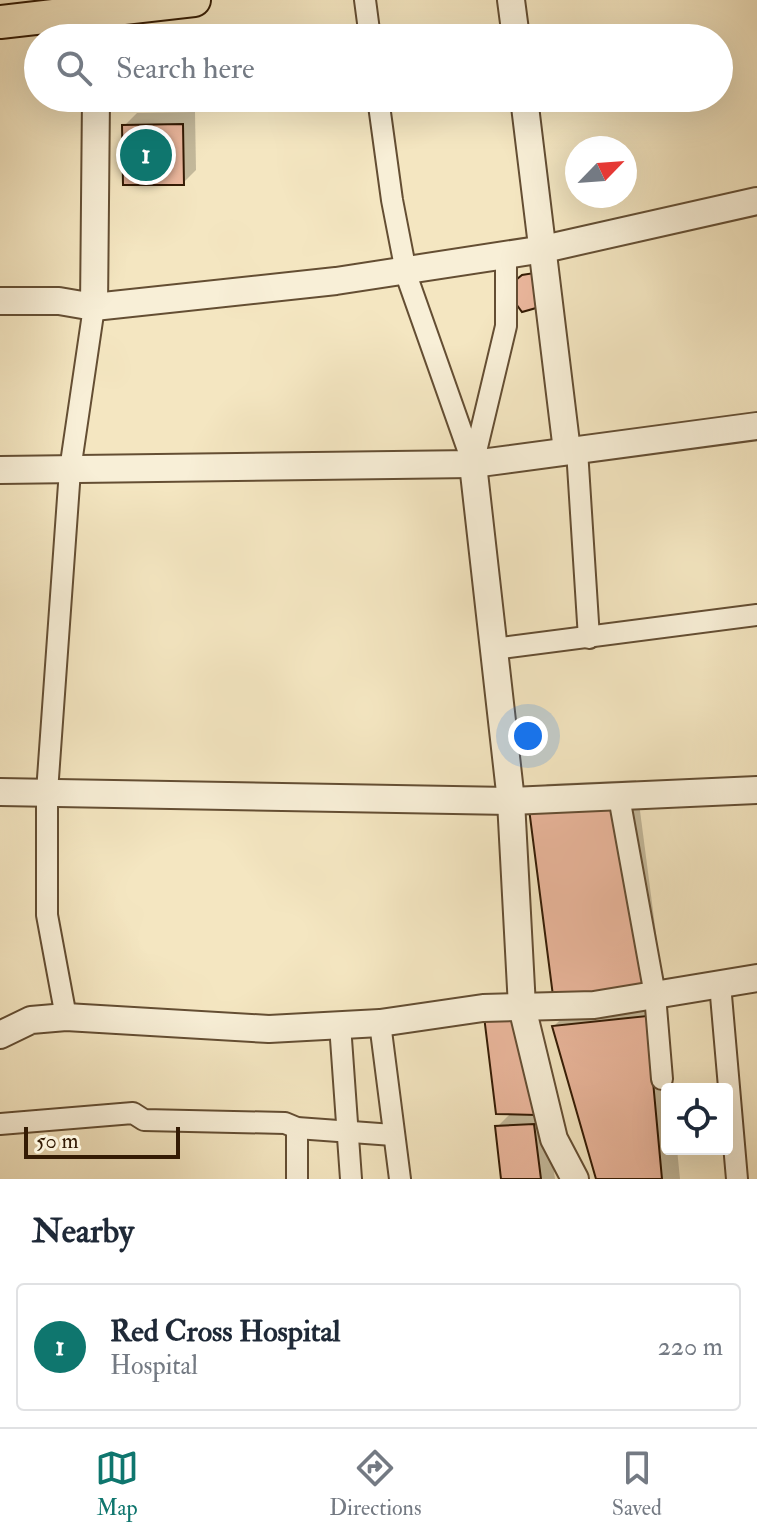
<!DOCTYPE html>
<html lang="en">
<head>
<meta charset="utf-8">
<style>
  body { margin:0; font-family:"IM FELL Double Pica",serif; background:#f2f2f3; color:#1f2937 }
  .controls { position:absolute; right:24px; bottom:24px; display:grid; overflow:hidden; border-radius:8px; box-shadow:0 8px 32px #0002 }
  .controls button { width:72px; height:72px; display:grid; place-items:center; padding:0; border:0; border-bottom:2px solid #e0e1e3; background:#fff; color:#1f2937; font:40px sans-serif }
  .compass { position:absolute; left:565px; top:136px; width:72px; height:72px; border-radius:50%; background:#fff; box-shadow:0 8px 32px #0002; rotate:65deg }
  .scale { position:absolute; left:24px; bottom:20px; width:156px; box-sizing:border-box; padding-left:8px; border:4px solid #341b04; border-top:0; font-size:22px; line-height:28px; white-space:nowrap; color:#341b04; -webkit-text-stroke:6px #f8efd7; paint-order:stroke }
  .you { position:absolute; left:528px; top:736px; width:28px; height:28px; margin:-20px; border:6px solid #fff; border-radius:50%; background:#1a73e8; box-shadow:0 0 0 12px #1a73e833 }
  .badge { display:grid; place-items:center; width:52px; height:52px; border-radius:50%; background:#0f766e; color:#fff; font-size:26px; font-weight:700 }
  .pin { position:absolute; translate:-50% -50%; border:4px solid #fff; box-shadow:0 2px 8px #0006 }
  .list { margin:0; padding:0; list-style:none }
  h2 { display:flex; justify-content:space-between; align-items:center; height:104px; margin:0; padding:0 32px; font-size:34px }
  h2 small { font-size:26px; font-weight:400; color:#747a83 }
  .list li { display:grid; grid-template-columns:52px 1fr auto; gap:24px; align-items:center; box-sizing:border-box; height:128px; margin:0 16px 16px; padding:0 16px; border:2px solid #e0e1e3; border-radius:8px }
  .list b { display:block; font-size:30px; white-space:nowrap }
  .list p { margin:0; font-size:26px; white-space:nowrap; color:#747a83 }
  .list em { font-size:26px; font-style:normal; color:#747a83 }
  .icon { flex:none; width:44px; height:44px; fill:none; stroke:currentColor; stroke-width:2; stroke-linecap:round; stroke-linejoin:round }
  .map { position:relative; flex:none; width:757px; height:1179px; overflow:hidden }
  .search { position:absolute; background:#fff; box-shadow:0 8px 32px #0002; left:24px; right:24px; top:24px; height:88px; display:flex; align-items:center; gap:20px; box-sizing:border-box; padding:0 28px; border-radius:44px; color:#747a83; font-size:30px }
  .sheet { height:248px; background:#fff }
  nav { display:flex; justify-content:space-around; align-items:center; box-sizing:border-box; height:112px; border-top:2px solid #e0e1e3; background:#fff; font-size:22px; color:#747a83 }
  nav a { display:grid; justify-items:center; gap:4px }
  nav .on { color:#0f766e }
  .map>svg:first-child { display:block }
</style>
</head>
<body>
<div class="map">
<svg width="757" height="1179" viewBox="0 0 757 1179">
  <rect width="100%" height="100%" fill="#f4e6c1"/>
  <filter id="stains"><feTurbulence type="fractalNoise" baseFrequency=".0025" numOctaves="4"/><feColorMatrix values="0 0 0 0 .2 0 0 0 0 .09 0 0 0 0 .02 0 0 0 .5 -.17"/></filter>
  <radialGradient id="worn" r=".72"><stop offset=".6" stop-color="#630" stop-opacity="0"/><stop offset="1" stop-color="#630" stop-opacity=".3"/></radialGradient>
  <g fill="#0003">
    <path d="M 195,112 L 196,170 L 183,183 L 124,126 L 137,113 Z"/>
    <path d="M 636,780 L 661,972 L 644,989 L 530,801 L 547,784 Z"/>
    <path d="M 664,1000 L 672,1089 L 667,1089 L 667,1149 L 677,1149 L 680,1179 L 598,1179 L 554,1026 L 571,1009 Z"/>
    <path d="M 512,1112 L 546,1112 L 555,1179 L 503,1179 L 497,1127 Z"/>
  </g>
  <g fill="#ebb79d" stroke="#341b04" stroke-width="2">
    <path d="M 183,124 L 184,185 L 123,185 L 122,125 Z"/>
    <path d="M 534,273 L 546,297 L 536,308 L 522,312 L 511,297 L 511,284 L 522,275 Z"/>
    <path d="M 619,797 L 645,991 L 553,996 L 528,801 Z"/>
    <path d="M 483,1008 L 521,1022 L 536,1115 L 496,1114 Z"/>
    <path d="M 647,1016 L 662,1179 L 596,1179 L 552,1026 Z"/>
    <path d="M 534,1124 L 541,1179 L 501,1179 L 495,1126 Z"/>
  </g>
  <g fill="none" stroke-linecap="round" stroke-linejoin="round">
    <g stroke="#644e33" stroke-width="24">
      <g id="minor">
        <path d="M 365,0 L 370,38"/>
        <path d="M 378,98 L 392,200 L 407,277 L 473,464 L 506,326 L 506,254"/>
        <path d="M 577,450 L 589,638"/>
        <path d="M 494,649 L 757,615"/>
        <path d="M 619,797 L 655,995 L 662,1079"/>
        <path d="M 720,984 L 737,1179"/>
        <path d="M 66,1017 L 47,915 L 47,792 L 70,470 L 94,307"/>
        <path d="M 380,1023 L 400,1179"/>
        <path d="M 340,1025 L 351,1179"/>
        <path d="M 0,1124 L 133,1113 L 144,1120 L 285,1123 L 297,1128 L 393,1135"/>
        <path d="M 297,1128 L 297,1179"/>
      </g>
    </g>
    <g stroke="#644e33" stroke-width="30">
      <g id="tertiary">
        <path d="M 511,0 L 516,38"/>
        <path d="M 99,38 L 101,11"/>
        <path d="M 524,98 L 567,451"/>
        <path d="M 0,301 L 59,301 L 94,307 L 96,98"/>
        <path d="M 94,307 L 336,281 L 544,249 L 757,201"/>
        <path d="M 473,464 L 511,801 L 522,1007 L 554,1139 L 575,1179"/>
        <path d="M 0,470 L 473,464 L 757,426"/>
        <path d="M 0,792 L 511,801 L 757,790"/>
        <path d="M 0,1035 L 31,1020 L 66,1017 L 269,1029 L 380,1023 L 483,1008 L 594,1005 L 757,978"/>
      </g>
    </g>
    <g stroke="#341b04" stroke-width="36">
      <path id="primary" d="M 0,22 L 194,0"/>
    </g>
    <use href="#minor" stroke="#f8efd7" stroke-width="20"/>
    <use href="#tertiary" stroke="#f8efd7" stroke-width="26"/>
    <use href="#primary" stroke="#f4e6c1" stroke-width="32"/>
  </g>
  <rect width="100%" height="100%" filter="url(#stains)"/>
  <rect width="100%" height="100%" fill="url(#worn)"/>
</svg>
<div class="controls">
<button><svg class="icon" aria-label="locate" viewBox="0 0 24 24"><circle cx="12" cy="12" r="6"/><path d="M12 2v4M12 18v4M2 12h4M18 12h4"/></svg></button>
</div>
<svg class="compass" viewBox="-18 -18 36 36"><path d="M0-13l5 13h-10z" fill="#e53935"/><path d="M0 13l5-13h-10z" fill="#747a83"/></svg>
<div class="scale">50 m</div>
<div class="you"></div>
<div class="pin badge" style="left:146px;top:155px">1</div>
<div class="search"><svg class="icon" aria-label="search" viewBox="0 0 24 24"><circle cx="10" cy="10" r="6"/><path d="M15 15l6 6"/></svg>Search here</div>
</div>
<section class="sheet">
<h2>Nearby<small></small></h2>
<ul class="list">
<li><span class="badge">1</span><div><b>Red Cross Hospital</b><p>Hospital</p></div><em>220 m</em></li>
</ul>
</section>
<nav>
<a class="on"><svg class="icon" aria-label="map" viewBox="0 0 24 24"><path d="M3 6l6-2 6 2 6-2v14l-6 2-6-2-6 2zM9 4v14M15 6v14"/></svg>Map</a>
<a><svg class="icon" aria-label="directions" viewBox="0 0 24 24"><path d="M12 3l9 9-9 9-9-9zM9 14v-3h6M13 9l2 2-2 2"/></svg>Directions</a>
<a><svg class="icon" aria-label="saved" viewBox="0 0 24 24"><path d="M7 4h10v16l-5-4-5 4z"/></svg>Saved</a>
</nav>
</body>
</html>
